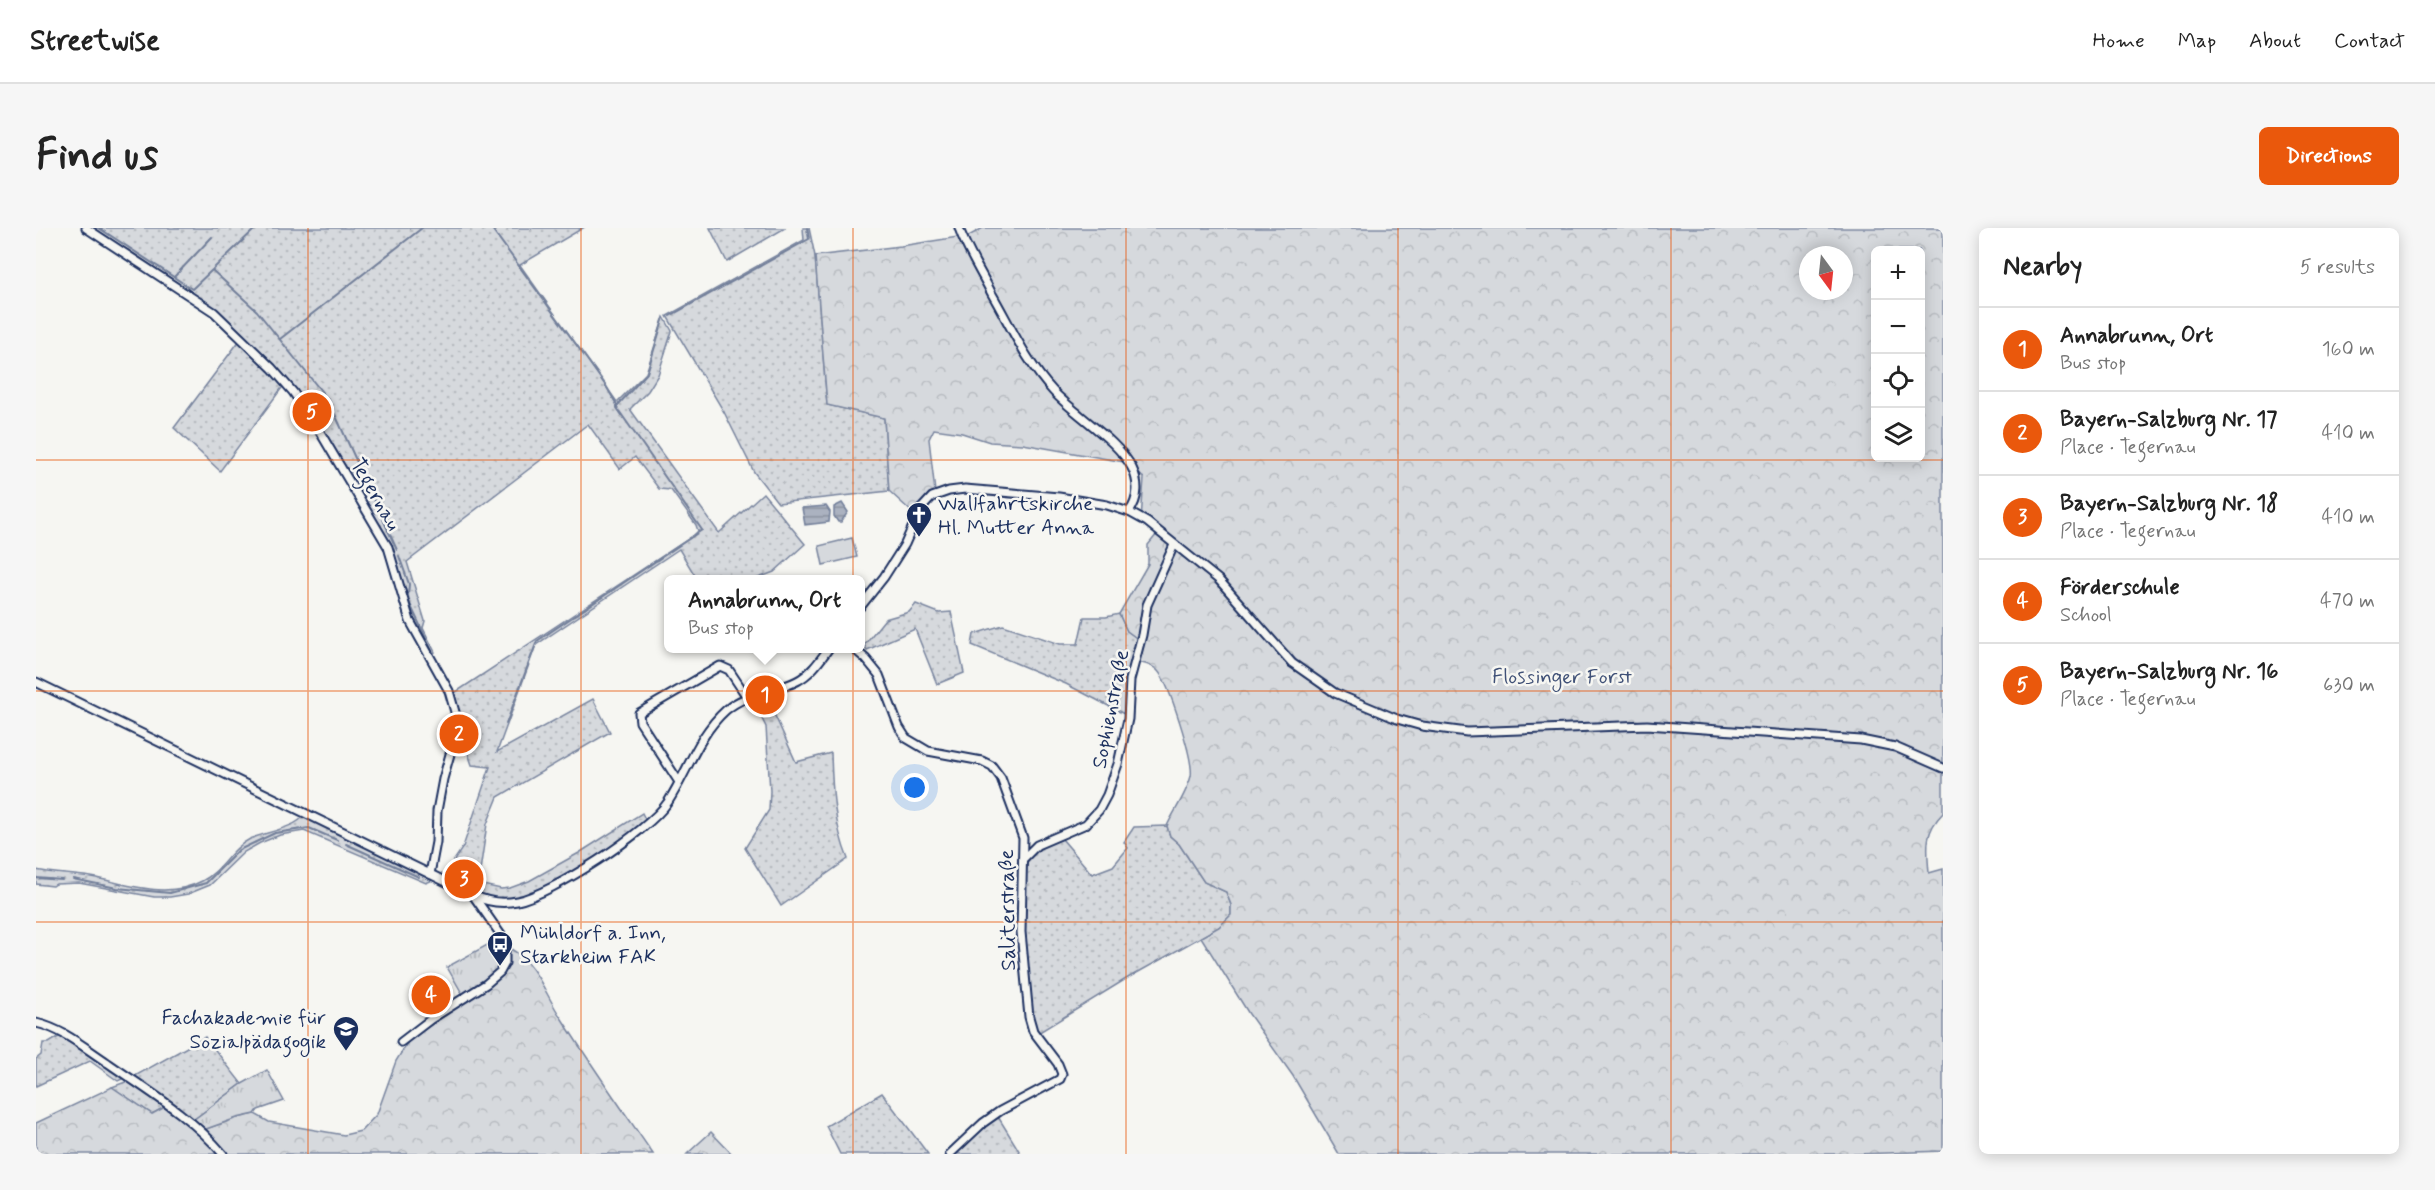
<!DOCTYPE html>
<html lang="en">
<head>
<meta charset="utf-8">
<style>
  body { margin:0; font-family:Mynerve,sans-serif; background:#f6f6f6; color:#222 }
  .controls { position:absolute; right:18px; top:18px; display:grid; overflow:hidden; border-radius:9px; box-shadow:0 3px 15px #0003 }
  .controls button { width:54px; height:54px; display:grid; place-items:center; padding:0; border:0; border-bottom:2px solid #e0e0e0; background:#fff; color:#222; font:30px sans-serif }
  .compass { position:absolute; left:1763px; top:18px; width:54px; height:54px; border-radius:50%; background:#fff; box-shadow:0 3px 15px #0003; rotate:165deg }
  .you { position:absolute; left:879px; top:560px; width:21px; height:21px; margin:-15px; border:4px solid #fff; border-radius:50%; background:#1a73e8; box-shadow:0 0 0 9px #1a73e833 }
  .badge { display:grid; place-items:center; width:39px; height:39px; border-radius:50%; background:#ea580c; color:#fff; font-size:20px; font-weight:700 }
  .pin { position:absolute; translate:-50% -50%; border:3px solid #fff; box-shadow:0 2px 6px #0006 }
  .popup { position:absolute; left:628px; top:347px; width:201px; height:78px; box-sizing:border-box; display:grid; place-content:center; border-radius:9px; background:#fff; filter:drop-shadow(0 2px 4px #0005); font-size:20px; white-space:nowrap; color:#767676 }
  .popup b { font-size:22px; color:#222 }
  .popup::after { content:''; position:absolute; left:50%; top:100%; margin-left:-12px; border:12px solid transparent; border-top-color:#fff }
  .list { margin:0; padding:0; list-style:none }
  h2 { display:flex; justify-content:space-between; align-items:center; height:78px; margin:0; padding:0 24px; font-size:26px }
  h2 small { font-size:20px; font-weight:400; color:#767676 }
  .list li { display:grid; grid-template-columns:39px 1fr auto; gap:18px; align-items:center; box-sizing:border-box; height:84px; padding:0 24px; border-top:2px solid #e0e0e0 }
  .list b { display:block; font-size:22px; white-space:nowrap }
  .list p { margin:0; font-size:20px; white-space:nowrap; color:#767676 }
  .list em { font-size:20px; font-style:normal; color:#767676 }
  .icon { flex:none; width:33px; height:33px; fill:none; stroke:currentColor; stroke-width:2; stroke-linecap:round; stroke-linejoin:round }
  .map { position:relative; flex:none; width:1907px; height:926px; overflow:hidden; border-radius:9px }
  header { display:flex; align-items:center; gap:36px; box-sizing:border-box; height:84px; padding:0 30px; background:#fff; border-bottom:2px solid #e0e0e0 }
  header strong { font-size:28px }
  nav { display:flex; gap:33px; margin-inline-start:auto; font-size:21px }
  .intro { display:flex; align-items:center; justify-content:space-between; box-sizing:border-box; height:144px; padding:0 36px }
  h1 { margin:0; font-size:42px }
  .button { padding:15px 27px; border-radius:9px; background:#ea580c; color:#fff; font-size:21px; font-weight:700 }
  main { display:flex; gap:36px; padding:0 36px }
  aside { flex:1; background:#fff; border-radius:9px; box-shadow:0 3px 15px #0003 }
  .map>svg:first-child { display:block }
</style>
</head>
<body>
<header>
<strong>Streetwise</strong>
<nav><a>Home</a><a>Map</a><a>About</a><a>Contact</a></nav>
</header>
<div class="intro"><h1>Find us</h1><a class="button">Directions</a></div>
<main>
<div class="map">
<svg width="1907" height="926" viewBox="0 0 1907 926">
  <defs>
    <pattern id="grass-dots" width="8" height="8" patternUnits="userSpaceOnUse" patternTransform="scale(1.5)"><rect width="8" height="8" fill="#d6d9dd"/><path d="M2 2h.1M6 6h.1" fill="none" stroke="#b7bbc0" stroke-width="1.8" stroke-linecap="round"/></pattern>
    <pattern id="forest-crowns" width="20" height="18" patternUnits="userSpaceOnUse" patternTransform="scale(1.5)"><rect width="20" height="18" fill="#d6d9dd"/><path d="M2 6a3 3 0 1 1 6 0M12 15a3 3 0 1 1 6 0" fill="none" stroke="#b7bbc0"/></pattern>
    <pattern id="park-tufts" width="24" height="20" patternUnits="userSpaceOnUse" patternTransform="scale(1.5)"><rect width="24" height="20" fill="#d6d9dd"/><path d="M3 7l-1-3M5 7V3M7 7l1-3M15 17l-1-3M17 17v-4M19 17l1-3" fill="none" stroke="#b7bbc0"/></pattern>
    <pattern id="water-rules" width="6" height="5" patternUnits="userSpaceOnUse" patternTransform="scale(1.5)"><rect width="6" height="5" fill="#abb2c0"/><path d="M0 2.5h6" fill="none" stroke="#8a919f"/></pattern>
  </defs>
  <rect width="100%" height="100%" fill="#f6f6f2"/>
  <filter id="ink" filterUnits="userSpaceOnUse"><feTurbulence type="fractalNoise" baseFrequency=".0167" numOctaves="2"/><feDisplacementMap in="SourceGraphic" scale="12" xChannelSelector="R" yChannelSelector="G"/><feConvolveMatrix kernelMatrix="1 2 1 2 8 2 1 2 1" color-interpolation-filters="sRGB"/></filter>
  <g filter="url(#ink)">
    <g fill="url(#grass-dots)" stroke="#78849e" stroke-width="1.5">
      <path d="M 55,0 L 547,0 L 484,37 L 581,174 L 610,145 L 628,89 L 636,103 L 622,147 L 612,163 L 594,181 L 683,305 L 727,265 L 769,316 L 738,344 L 717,352 L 661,351 L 643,321 L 500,417 L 461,524 L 557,471 L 574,504 L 462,569 L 451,596 L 442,656 L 465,661 L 474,660 L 493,653 L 543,625 L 606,585 L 610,593 C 579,618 504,674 464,671 C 443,669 425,658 407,649 L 427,619 L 454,539 L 436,537 L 431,522 L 420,518 L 417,466 L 657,308 L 662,303 L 660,297 L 635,262 L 623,261 L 599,229 L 584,241 L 552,196 L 371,334 L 389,393 L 387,400 L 399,424 L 395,428 L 378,398 L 357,324 L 278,191 L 202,105 Z"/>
      <path d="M 674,0 L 749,0 L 691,34 Z"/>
      <path d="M 767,0 L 773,0 L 779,28 L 791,177 L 848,190 L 853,263 L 742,275 L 718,244 L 688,184 L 631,88 L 768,12 Z"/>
      <path d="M 204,112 L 248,157 L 184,243 L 138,200 Z"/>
      <path d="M 880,376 L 903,385 L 915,384 L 928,445 L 901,456 L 879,401 L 831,422 L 828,417 L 849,391 L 873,384 Z"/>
      <path d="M 1083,386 L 1091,403 L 1104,412 L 1090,487 L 1030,456 L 936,417 L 938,406 L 967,397 L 1024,416 L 1042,416 L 1048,389 L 1070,389 Z"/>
      <path d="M 730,468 L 760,534 L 795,525 C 796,562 798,596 812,631 L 745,678 L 709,620 L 733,582 L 734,563 L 730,499 L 717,473 Z"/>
      <path d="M 267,588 L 397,652 L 390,655 L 268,603 L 244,607 L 224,615 L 208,624 L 174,657 L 152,666 L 134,669 L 118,669 L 43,655 L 20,656 L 17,658 L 0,656 L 0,642 C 18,646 37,646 55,649 C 92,656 130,672 166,653 C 186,643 194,621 214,611 C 227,605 262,599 267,588 Z"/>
      <path d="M 1131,598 L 1134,608 L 1143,616 L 1168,654 L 1190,664 L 1195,677 L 1195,687 L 1183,699 L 1090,751 L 1002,805 L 995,793 C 993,764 980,648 994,628 C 1001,619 1015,615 1026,611 L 1056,646 L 1077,638 L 1092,620 L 1088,614 L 1098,599 Z"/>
      <path d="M 24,808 L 86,849 L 86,851 L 82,853 L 54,833 L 0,858 L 0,831 L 5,827 L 7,815 L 13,815 Z"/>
      <path d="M 169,809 L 206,856 L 157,892 L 97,849 Z"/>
      <path d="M 92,853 L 129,879 L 116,886 L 76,859 Z"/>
      <path d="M 846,865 L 892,926 L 804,926 L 790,898 Z"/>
      <path d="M 961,887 L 985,926 L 911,926 Z"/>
    </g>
    <g fill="url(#forest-crowns)" stroke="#78849e" stroke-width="1.5" fill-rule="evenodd">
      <path d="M 947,0 L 1907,0 L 1907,585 C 1888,604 1891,620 1893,645 L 1907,641 L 1907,923 L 1821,926 L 1303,926 L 1257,848 L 1213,786 L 1165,709 L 1183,699 L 1195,687 L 1195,677 L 1190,664 L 1168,654 L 1143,616 L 1134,608 L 1131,598 C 1138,583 1151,565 1155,548 C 1158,533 1133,455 1122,443 C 1117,436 1104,435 1097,433 L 1103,412 L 1091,403 L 1083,386 L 1112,336 L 1112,317 L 1121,306 L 1105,292 L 1108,250 L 1088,234 L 987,216 L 954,214 L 926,205 L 898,201 L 893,211 L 899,264 L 877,285 L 853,263 L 848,190 L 791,177 L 779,28 L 865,18 L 922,9 L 929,10 ZM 1840,22 L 1884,22 L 1884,230 L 1840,230 ZM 1772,27 L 1808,27 L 1808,63 L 1772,63 Z"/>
      <path d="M 475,721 C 501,736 509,767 526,791 C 555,837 586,881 617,926 L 191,926 L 170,901 L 201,890 L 219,886 L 233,894 L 308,907 L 325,903 L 341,886 L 360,833 L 373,812 L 460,753 L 471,739 L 473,723 Z"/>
      <path d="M 76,859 L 116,886 L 129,879 L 166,906 L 184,926 L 0,926 L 0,895 Z"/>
      <path d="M 675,904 L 696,926 L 651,926 Z"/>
    </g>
    <g fill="url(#park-tufts)" stroke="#78849e" stroke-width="1.5">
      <path d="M 464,710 C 474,743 451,752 427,767 L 411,739 Z"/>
      <path d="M 231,842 L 248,873 L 222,882 L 219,886 L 201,890 L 170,901 L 157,892 L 206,856 Z"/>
    </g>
    <path fill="#d6d9dd" stroke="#78849e" stroke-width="1.5" d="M 816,310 L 821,329 L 787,337 L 783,318 Z"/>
    <g fill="url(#water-rules)" stroke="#717e99" stroke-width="1.5">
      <path d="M 806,275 L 812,284 L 805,294 L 802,294 L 798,288 L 798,279 Z"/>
      <path d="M 790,278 L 794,284 L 793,294 L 769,297 L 766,280 Z"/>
    </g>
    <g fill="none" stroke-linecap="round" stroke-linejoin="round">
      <g stroke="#717e99" stroke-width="2">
        <path d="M 63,0 L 156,61 L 176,42 L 221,83 L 293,173 L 361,322"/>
        <path d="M 456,1 L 569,156 L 581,177 L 581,180 L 666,302 L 501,413 L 470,496"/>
        <path d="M 177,41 L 220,0"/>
        <path d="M 138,49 L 176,9"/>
        <path d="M 634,88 L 773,11 L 771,0"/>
        <path d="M 244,111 L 386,0"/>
        <path d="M 582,177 L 611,145 L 627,92"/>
        <path d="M 363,328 L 373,356 L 372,368 L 374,376 L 396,423"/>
        <path d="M 310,616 L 383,649"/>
        <path d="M 0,650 L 26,652"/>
        <path d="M 37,651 L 81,660 L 134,665 L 170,655 L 203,622 L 239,605 L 273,600 L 301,612"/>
      </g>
      <g stroke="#1b2f5e" stroke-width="11">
        <g id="minor">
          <path d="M 50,0 L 178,84 L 236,140 L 257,164 L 281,199 L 352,319 L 374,393 L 413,463 L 419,484 L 420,505 L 407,551 L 401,583 L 400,614 L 394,646"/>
          <path d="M 923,0 C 931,23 945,44 956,66 C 975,99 991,135 1017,163 C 1039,187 1083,213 1096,240 C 1103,254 1103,271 1093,284"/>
          <path d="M 825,378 L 848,349 L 869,316 L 884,282 L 896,269 L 913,263 L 929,261 L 1023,269 L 1071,277 L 1093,284 L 1111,294 L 1183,352 L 1256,435 L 1299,465 L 1361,491 L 1386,498 L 1431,504 L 1611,497 L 1825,512 L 1859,519 L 1907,540"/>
          <path d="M 817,420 L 830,431 L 843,447 L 863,499 L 870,510 L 892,523 L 946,533 L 956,538 L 965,550 L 987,610 L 985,704 L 993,789 L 997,803 L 1022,836 L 1026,846 L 1024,851 L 964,883 L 947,895 L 914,926"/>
          <path d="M 0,454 L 437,667 C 451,674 466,676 481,673 C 516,666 612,604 632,574 C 652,543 662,507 690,482 C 711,464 738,465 761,453 C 775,446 784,432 793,420"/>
          <path d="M 643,554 L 604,494 L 603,485 L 684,438 L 693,442 L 711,469"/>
          <path d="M 988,630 L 1001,617 L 1050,596 L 1063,582 L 1071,567 L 1082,536 L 1092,491 L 1094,452 L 1106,407 L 1111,377 L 1138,317"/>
          <path d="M 0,795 C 27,801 49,820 72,835 C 112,863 155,888 187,926"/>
          <path d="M 365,814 L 395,791 L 450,756 L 464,744 L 469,735 L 469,718 L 465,707 L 437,667"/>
        </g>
      </g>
      <use href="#minor" stroke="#f6f6f2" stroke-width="7"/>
    </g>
  </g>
  <path fill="none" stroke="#e8590c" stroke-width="1.5" stroke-opacity="0.55" d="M 272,0 L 272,926M 545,0 L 545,926M 817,0 L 817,926M 1090,0 L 1090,926M 1362,0 L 1362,926M 1635,0 L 1635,926M 0,232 L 1907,232M 0,463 L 1907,463M 0,694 L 1907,694"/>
  <defs>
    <g id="church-pin" transform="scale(1.35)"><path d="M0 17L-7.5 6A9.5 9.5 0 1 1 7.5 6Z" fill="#1b2f5e" stroke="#f6f6f2"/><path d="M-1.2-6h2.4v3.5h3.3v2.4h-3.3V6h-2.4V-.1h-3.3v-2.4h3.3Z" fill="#fff"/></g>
    <g id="bus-pin" transform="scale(1.35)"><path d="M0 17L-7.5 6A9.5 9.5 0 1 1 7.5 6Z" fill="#1b2f5e" stroke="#f6f6f2"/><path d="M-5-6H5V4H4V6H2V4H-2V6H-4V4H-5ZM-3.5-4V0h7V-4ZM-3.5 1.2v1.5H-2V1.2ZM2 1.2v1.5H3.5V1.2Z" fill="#fff"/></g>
    <g id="school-pin" transform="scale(1.35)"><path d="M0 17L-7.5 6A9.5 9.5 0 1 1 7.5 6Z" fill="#1b2f5e" stroke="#f6f6f2"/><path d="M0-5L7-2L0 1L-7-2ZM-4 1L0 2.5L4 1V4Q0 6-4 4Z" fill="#fff"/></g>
  </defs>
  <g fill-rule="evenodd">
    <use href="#church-pin" x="883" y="287"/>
    <use href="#bus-pin" x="464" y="716"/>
    <use href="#school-pin" x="310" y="801"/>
  </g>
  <g text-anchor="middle" stroke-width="5" stroke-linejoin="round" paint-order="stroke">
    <g font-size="21" fill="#1b2f5e" stroke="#f6f6f2">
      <text transform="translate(340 266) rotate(60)" y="7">Tegernau</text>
      <text transform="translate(1074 481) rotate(-79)" y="7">Sophienstraße</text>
      <text transform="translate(971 682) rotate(-91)" y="7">Saliterstraße</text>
    </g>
    <g font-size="21" fill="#1b2f5e" stroke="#f6f6f2" text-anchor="start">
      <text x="902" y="282">Wallfahrtskirche<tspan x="902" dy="24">Hl. Mutter Anna</tspan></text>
      <text x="484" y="711">Mühldorf a. Inn,<tspan x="484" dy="24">Starkheim FAK</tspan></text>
      <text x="290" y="796" text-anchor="end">Fachakademie für<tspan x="290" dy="24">Sozialpädagogik</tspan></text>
    </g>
    <g font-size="21" fill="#405177" stroke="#f6f6f2">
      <text x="1526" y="455">Flossinger Forst</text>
    </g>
  </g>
</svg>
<div class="controls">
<button>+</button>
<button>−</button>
<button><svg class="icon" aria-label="locate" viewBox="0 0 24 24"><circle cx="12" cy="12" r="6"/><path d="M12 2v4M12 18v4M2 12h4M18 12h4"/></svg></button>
<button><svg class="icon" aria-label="layers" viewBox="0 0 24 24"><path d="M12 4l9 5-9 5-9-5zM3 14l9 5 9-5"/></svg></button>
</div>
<svg class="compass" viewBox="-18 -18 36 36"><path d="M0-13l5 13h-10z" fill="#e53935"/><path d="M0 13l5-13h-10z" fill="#767676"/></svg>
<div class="you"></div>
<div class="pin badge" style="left:729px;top:467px">1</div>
<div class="popup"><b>Annabrunn, Ort</b>Bus stop</div>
<div class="pin badge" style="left:423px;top:506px">2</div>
<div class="pin badge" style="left:428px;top:651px">3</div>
<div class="pin badge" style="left:395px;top:767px">4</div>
<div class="pin badge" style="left:276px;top:184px">5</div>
</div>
<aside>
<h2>Nearby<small>5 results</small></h2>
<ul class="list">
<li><span class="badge">1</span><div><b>Annabrunn, Ort</b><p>Bus stop</p></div><em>160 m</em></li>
<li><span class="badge">2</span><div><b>Bayern-Salzburg Nr. 17</b><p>Place · Tegernau</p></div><em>410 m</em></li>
<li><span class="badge">3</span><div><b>Bayern-Salzburg Nr. 18</b><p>Place · Tegernau</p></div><em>410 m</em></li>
<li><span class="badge">4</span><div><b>Förderschule</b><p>School</p></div><em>470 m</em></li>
<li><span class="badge">5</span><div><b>Bayern-Salzburg Nr. 16</b><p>Place · Tegernau</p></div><em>630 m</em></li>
</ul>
</aside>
</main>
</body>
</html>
